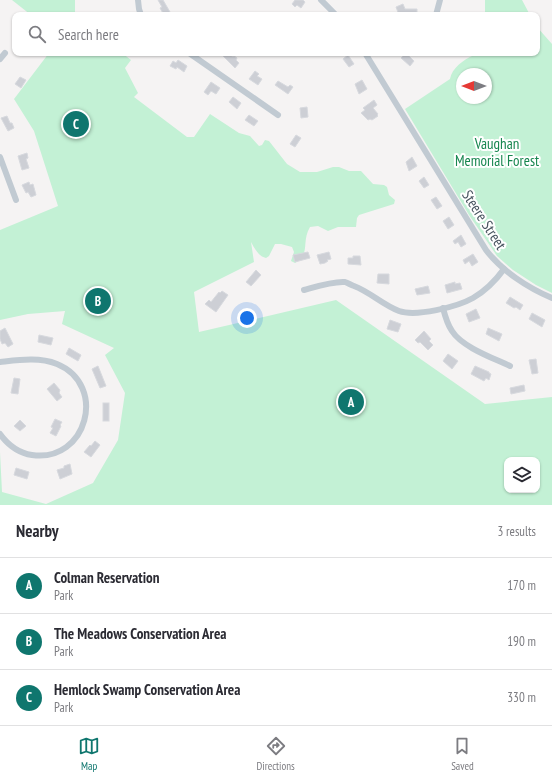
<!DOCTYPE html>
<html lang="en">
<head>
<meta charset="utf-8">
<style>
  body { margin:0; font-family:"PT Sans Narrow",sans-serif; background:#f2f2f3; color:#2b2b33 }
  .controls { position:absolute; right:12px; bottom:12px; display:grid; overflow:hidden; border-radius:8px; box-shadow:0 1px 3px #0004 }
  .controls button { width:36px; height:36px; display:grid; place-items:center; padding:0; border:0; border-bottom:1px solid #e1e1e2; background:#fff; color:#2b2b33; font:20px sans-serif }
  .compass { position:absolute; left:456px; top:68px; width:36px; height:36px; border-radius:50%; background:#fff; box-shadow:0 1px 3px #0004; rotate:270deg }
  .you { position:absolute; left:247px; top:318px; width:14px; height:14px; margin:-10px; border:3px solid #fff; border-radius:50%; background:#1a73e8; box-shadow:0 0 0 6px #1a73e833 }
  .badge { display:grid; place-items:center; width:26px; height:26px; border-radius:50%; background:#0f766e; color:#fff; font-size:13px; font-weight:700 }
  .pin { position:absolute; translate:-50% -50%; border:2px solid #fff; box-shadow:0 1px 4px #0006 }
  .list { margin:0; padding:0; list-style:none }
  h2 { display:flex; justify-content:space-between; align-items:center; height:52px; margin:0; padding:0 16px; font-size:17px }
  h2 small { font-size:13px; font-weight:400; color:#7c7c81 }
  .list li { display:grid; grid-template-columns:26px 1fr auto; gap:12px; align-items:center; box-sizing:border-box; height:56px; padding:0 16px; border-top:1px solid #e1e1e2 }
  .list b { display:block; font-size:15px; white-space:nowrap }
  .list p { margin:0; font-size:13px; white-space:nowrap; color:#7c7c81 }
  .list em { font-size:13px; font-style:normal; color:#7c7c81 }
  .icon { flex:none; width:22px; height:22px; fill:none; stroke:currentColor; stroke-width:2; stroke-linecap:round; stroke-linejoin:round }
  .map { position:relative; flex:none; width:552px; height:505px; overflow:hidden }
  .search { position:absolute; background:#fff; box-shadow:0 1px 3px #0004; left:12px; right:12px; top:12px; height:44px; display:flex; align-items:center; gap:10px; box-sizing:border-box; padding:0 14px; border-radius:8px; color:#7c7c81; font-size:15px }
  .sheet { height:220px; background:#fff }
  nav { display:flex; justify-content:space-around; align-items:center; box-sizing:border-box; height:56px; border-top:1px solid #e1e1e2; background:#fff; font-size:11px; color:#7c7c81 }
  nav a { display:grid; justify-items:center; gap:2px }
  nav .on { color:#0f766e }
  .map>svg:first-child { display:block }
</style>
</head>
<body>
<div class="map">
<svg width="552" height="505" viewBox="0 0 552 505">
  <rect width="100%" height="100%" fill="#f5f3f3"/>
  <g fill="#c3f1d5" fill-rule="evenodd">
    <path d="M 12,0 L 75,0 L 75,15 L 31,15 Z"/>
    <path d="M 485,0 L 522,0 L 530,15 L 485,15 Z"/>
    <path d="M 537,27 L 552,44 L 552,293 L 536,285 L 513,270 L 497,256 L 469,215 L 405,109 L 450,79 C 452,68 463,60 474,55 L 474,53 L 537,53 ZM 462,74 L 486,74 L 486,98 L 462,98 Z"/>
    <path d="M 49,53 L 122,53 L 131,60 L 125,68 L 138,93 L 134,97 L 187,137 L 194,137 L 210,114 L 239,133 L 250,136 L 259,146 L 262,145 L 265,140 L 269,141 L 287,164 L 300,172 L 317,172 L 333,167 L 339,167 L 349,171 L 361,171 L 373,184 L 384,185 L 387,187 L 389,195 L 395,200 L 394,204 L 359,215 L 357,218 L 356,227 L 338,227 L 328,231 L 318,226 L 310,227 C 301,242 311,254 295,263 L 291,261 L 294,252 L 292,247 L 281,244 L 275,244 L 269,256 L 266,258 C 258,256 255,249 251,242 L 254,262 L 194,292 L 199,332 L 336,300 L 485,404 L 552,397 L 552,505 L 0,505 L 0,452 L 2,492 L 46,504 L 93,483 L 118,440 L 125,393 L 105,355 L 114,348 L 62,324 L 65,311 L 28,314 L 0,320 L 0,230 L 58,206 L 34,131 L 14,99 ZM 507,460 L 537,460 L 537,490 L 507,490 Z"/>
  </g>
  <g fill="#cdcfd5" stroke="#d7d9de">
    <path d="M 158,0 L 163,0 L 170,12 L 164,15 L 160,8 L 162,7 Z"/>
    <path d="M 295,0 L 303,0 L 305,2 L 301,8 L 297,5 L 295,7 L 292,4 Z"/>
    <path d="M 403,4 L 405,9 L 417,9 L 417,15 L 409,15 L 409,13 L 399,15 L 396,7 Z"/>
    <path d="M 225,53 L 228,53 L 233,57 L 234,56 L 237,58 L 236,60 L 239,63 L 235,68 L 223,56 Z"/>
    <path d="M 406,53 L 414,61 L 410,66 L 401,58 Z"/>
    <path d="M 348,55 L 354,64 L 349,67 L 343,59 Z"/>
    <path d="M 178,60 L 187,66 L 184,72 L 177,67 L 176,69 L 170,66 L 173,61 L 176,63 Z"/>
    <path d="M 255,71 L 259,74 L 257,76 L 262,79 L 258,85 L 249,79 Z"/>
    <path d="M 20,77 L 26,80 L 21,88 L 15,84 Z"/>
    <path d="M 362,80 L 367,89 L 359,94 L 355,84 Z"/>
    <path d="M 278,81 L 288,87 L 290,85 L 293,87 L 288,94 L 275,85 Z"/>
    <path d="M 211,82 L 220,88 L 216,94 L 211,91 L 208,95 L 204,92 Z"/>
    <path d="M 233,97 L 241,103 L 237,109 L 229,102 Z"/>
    <path d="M 374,100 L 377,105 L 373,108 L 378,114 L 377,115 L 378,116 L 372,120 L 370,119 L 368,120 L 361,113 L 365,110 L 363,108 Z"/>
    <path d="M 307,107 L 308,117 L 301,118 L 300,108 Z"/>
    <path d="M 249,115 L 258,121 L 254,126 L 245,120 Z"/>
    <path d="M 7,116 L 10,123 L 12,123 L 14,128 L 8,131 L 1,118 Z"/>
    <path d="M 296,135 L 301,138 L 295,147 L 290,144 Z"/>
    <path d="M 27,153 L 28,158 L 26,159 L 29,168 L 22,170 L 18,156 Z"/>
    <path d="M 412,157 L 417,166 L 409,171 L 406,162 Z"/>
    <path d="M 424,177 L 429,185 L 424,188 L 419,181 Z"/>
    <path d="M 29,182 L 30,185 L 33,184 L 36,195 L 31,197 L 28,192 L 26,193 L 22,185 Z"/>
    <path d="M 436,197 L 442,206 L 437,209 L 431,200 Z"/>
    <path d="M 449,217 L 454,225 L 448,229 L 443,221 Z"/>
    <path d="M 461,235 L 466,244 L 461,247 L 458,242 L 455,244 L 453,241 Z"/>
    <path d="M 308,252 L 310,258 L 295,262 L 293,255 Z"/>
    <path d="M 329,252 L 331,259 L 327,260 L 328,261 L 325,263 L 320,264 L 317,255 Z"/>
    <path d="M 473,254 L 478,262 L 472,266 L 469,261 L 465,264 L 463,260 Z"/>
    <path d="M 353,256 L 360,256 L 361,265 L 348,264 L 348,258 L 353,258 Z"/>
    <path d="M 256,270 L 261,275 L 251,286 L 246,282 Z"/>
    <path d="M 378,274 L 389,274 L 389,284 L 377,283 Z"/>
    <path d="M 455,282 L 455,284 L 460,283 L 462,289 L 447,293 L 445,285 Z"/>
    <path d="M 428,286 L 430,293 L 417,295 L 415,289 Z"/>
    <path d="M 222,291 L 228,295 L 216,312 L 205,304 L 209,300 L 211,302 L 219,292 L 220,293 Z"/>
    <path d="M 510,297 L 523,305 L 520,310 L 516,307 L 514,308 L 506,303 Z"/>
    <path d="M 476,309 L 480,318 L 469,322 L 466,314 Z"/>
    <path d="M 532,313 L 545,320 L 542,327 L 529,319 Z"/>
    <path d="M 390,320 L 401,324 L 398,332 L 387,329 Z"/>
    <path d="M 5,328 L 13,344 L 8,347 L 5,343 L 2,344 L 0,339 L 0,331 Z"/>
    <path d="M 488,328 L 502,334 L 499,341 L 486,334 Z"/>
    <path d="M 424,331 L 431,339 L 429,341 L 433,345 L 428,350 L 420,342 L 418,343 L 415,340 Z"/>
    <path d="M 39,335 L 53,338 L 51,345 L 38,342 Z"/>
    <path d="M 69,348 L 81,355 L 78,361 L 66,354 Z"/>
    <path d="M 448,354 L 458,361 L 452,369 L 443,361 Z"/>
    <path d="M 536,359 L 538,373 L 532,374 L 529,360 Z"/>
    <path d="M 98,366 L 106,386 L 100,388 L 92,369 Z"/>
    <path d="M 475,366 L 489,372 L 489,373 L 491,374 L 489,380 L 486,378 L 484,381 L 471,374 Z"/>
    <path d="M 14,378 L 20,379 L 18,394 L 11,393 Z"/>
    <path d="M 54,383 L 60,390 L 59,393 L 62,397 L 57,401 L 47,389 Z"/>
    <path d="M 524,385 L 525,391 L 511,394 L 510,388 Z"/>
    <rect x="103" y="403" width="6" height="18"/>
    <path d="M 55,419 L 62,422 L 60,425 L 61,426 L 56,436 L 50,433 L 53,428 L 51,427 Z"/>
    <path d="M 20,420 L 26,426 L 20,431 L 14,426 Z"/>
    <path d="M 95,441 L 100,445 L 91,457 L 84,452 L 90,445 L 91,446 Z"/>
    <path d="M 70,464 L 72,474 L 60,479 L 57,470 L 64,468 L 64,466 Z"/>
    <path d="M 16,468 L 29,472 L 27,479 L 14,475 Z"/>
  </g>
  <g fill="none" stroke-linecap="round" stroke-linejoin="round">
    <g stroke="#c1cad2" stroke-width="6">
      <path d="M 138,0 L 139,9 L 141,15"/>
      <path d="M 321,0 L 336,15"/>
      <path d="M 436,15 L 440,0"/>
      <path d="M 189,53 L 278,115"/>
      <path d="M 365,53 L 486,250 C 502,271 528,288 552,298"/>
      <path d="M 0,59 L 5,53"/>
      <path d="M 0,157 L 16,200"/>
      <path d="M 304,290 C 315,287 333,281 345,282 C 348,283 351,285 354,286 C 370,292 383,305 399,311 C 416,317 457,307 473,298 C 485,291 496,280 504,269"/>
      <path d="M 443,308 C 445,316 447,324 452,331 C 462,347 493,358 510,366"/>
      <path d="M 0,362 C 19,360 39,357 57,364 C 108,385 87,463 32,455 C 19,453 8,445 0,434"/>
    </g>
  </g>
  <g text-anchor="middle" stroke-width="4" stroke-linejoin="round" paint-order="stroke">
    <g font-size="15" fill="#17864f" stroke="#fff">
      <text x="497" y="149">Vaughan<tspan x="497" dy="17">Memorial Forest</tspan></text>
    </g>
    <g font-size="15" fill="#4a5661" stroke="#fff">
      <text transform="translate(484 220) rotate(57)" y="5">Steere Street</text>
    </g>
  </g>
</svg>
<div class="controls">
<button><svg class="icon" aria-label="layers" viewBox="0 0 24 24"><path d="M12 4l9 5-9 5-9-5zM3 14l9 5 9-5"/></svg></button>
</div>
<svg class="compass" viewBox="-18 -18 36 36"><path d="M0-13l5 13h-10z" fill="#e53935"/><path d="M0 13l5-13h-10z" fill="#7c7c81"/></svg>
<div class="you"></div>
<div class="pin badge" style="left:351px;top:402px">A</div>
<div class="pin badge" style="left:98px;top:301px">B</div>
<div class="pin badge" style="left:76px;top:124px">C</div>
<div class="search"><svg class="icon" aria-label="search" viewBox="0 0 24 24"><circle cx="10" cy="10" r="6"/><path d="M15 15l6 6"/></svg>Search here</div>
</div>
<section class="sheet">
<h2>Nearby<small>3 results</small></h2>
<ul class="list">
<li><span class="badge">A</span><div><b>Colman Reservation</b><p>Park</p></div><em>170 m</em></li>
<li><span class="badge">B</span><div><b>The Meadows Conservation Area</b><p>Park</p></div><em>190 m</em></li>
<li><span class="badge">C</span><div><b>Hemlock Swamp Conservation Area</b><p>Park</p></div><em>330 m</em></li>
</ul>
</section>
<nav>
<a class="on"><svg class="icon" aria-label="map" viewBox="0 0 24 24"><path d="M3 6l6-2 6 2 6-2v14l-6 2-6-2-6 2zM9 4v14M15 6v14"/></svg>Map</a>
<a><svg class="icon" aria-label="directions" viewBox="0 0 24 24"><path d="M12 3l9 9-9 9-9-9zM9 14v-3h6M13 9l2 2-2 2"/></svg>Directions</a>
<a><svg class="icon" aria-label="saved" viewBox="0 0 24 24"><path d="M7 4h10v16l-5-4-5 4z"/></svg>Saved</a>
</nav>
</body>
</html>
